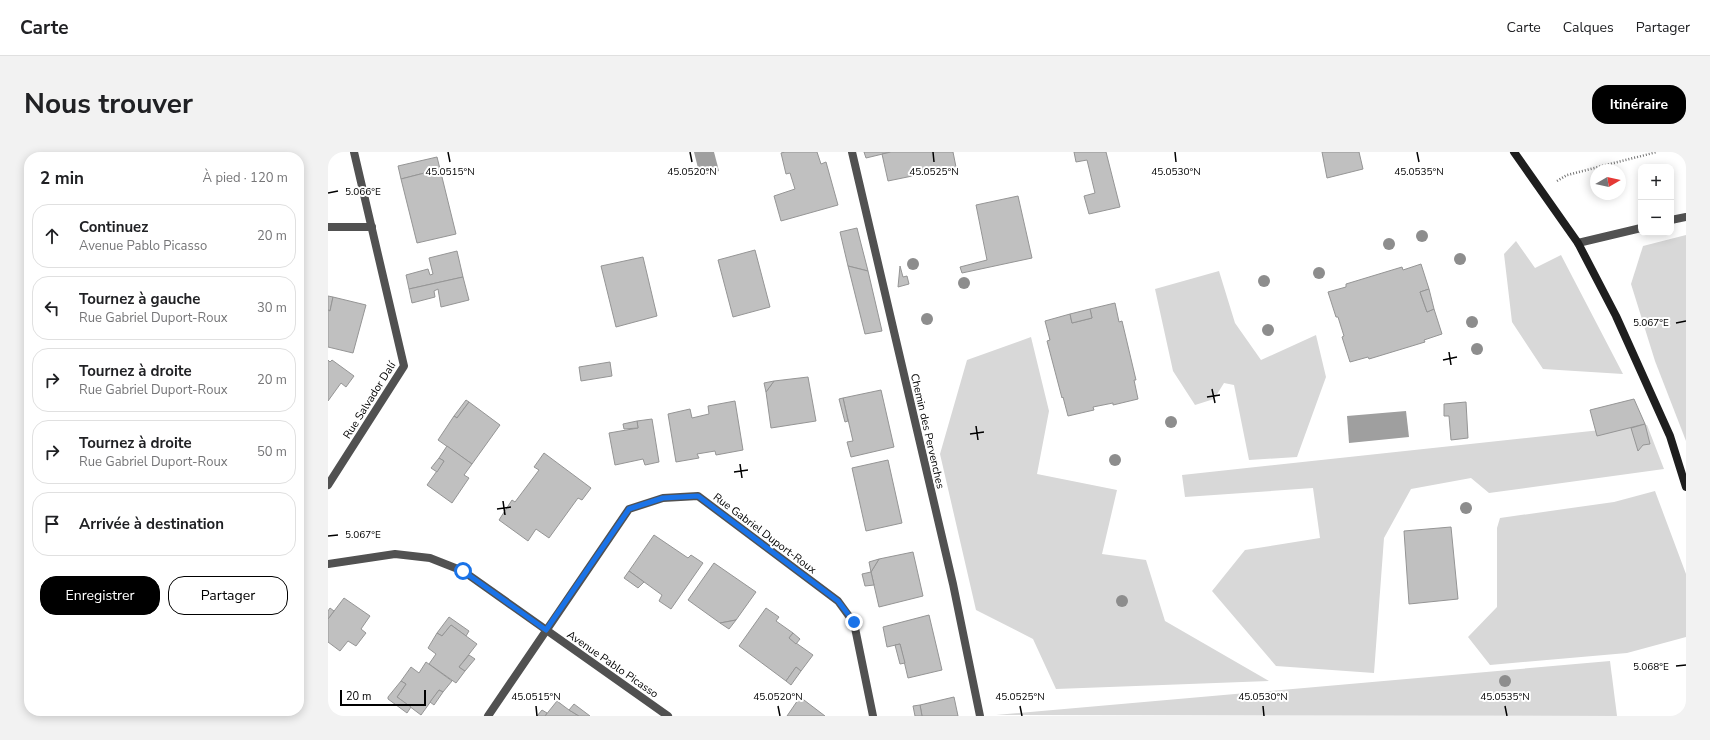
<!DOCTYPE html>
<html lang="fr">
<head>
<meta charset="utf-8">
<style>
  body { margin:0; font-family:"Nunito Sans",sans-serif; background:#f2f2f2; color:#202124 }
  .controls { position:absolute; right:12px; top:12px; display:grid; overflow:hidden; border-radius:8px; box-shadow:0 2px 10px #0003 }
  .controls button { width:36px; height:36px; display:grid; place-items:center; padding:0; border:0; border-bottom:1px solid #e0e0e0; background:#fff; color:#202124; font:20px sans-serif }
  .compass { position:absolute; left:1262px; top:12px; width:36px; height:36px; border-radius:50%; background:#fff; box-shadow:0 2px 10px #0003; rotate:81deg }
  .scale { position:absolute; left:12px; bottom:10px; width:86px; box-sizing:border-box; padding-left:4px; border:2px solid #000; border-top:0; font-size:11px; line-height:14px; white-space:nowrap; color:#000; -webkit-text-stroke:3px #fff; paint-order:stroke }
  .stop { position:absolute; width:12px; height:12px; margin:-9px; border:3px solid #1a73e8; border-radius:50%; background:#fff }
  .stop.end { background:#1a73e8; border-color:#fff; box-shadow:0 1px 4px #0008 }
  .list { margin:0; padding:0; list-style:none }
  h2 { display:flex; justify-content:space-between; align-items:center; height:52px; margin:0; padding:0 16px; font-size:17px }
  h2 small { font-size:13px; font-weight:400; color:#757577 }
  .list li { display:grid; grid-template-columns:26px 1fr auto; gap:12px; align-items:center; box-sizing:border-box; height:64px; margin:0 8px 8px; padding:0 8px; border:1px solid #e0e0e0; border-radius:16px }
  .list b { display:block; font-size:15px; white-space:nowrap }
  .list p { margin:0; font-size:13px; white-space:nowrap; color:#757577 }
  .list em { font-size:13px; font-style:normal; color:#757577 }
  .actions { display:flex; gap:8px; padding:12px 16px }
  .actions a { flex:1; padding:9px 0; border:1px solid #000; border-radius:16px; text-align:center; font-size:14px; color:#000 }
  .actions .main { background:#000; color:#fff }
  .icon { flex:none; width:22px; height:22px; fill:none; stroke:currentColor; stroke-width:2; stroke-linecap:round; stroke-linejoin:round }
  .map { position:relative; flex:none; width:1358px; height:564px; overflow:hidden; border-radius:16px }
  header { display:flex; align-items:center; gap:24px; box-sizing:border-box; height:56px; padding:0 20px; background:#fff; border-bottom:1px solid #e0e0e0 }
  header strong { font-size:19px }
  nav { display:flex; gap:22px; margin-inline-start:auto; font-size:14px }
  .intro { display:flex; align-items:center; justify-content:space-between; box-sizing:border-box; height:96px; padding:0 24px }
  h1 { margin:0; font-size:28px }
  .button { padding:10px 18px; border-radius:16px; background:#000; color:#fff; font-size:14px; font-weight:700 }
  main { display:flex; gap:24px; padding:0 24px }
  aside { flex:1; background:#fff; border-radius:16px; box-shadow:0 2px 10px #0003 }
  .map>svg:first-child { display:block }
</style>
</head>
<body>
<header>
<strong>Carte</strong>
<nav><a>Carte</a><a>Calques</a><a>Partager</a></nav>
</header>
<div class="intro"><h1>Nous trouver</h1><a class="button">Itinéraire</a></div>
<main>
<aside>
<h2>2 min<small>À pied · 120 m</small></h2>
<ul class="list">
<li><svg class="icon" aria-label="ahead" viewBox="0 0 24 24"><path d="M12 20V5M6 11l6-6 6 6"/></svg><div><b>Continuez</b><p>Avenue Pablo Picasso</p></div><em>20 m</em></li>
<li><svg class="icon" aria-label="left" viewBox="0 0 24 24"><path d="M17 20v-9H6M10 6l-5 5 5 5"/></svg><div><b>Tournez à gauche</b><p>Rue Gabriel Duport-Roux</p></div><em>30 m</em></li>
<li><svg class="icon" aria-label="right" viewBox="0 0 24 24"><path d="M7 20v-9h11M14 6l5 5-5 5"/></svg><div><b>Tournez à droite</b><p>Rue Gabriel Duport-Roux</p></div><em>20 m</em></li>
<li><svg class="icon" aria-label="right" viewBox="0 0 24 24"><path d="M7 20v-9h11M14 6l5 5-5 5"/></svg><div><b>Tournez à droite</b><p>Rue Gabriel Duport-Roux</p></div><em>50 m</em></li>
<li><svg class="icon" aria-label="arrive" viewBox="0 0 24 24"><path d="M6 21V4h12l-3 4 3 4H6"/></svg><div><b>Arrivée à destination</b></div></li>
</ul>
<div class="actions"><a class="main">Enregistrer</a><a>Partager</a></div>
</aside>
<div class="map">
<svg width="1358" height="564" viewBox="0 0 1358 564">
  <rect width="100%" height="100%" fill="#fff"/>
  <g fill="#d8d8d8">
    <path d="M 1358,83 L 1358,289 L 1327,209 L 1303,132 L 1315,94 Z"/>
    <path d="M 1188,89 L 1207,116 L 1233,103 L 1295,222 L 1215,217 L 1184,170 L 1176,102 Z"/>
    <path d="M 891,119 L 907,171 L 933,208 L 988,183 L 998,225 L 969,305 L 921,308 L 906,233 L 896,231 L 886,247 L 867,253 L 845,219 L 827,137 Z"/>
    <path d="M 703,185 L 721,259 L 709,322 L 789,338 L 774,402 L 818,408 L 837,469 L 941,529 L 728,537 L 705,487 L 648,458 L 612,302 L 639,208 Z"/>
    <path d="M 1319,273 L 1336,317 L 1161,341 L 1143,326 L 1083,337 L 1056,386 L 1046,521 L 948,514 L 884,439 L 917,398 L 992,386 L 985,336 L 857,345 L 854,323 Z"/>
    <path d="M 1327,339 L 1358,422 L 1358,485 L 1299,501 L 1162,513 L 1140,485 L 1169,455 L 1169,376 L 1172,366 L 1286,350 Z"/>
    <path d="M 1282,509 L 1289,564 L 668,563 Z"/>
  </g>
  <g fill="#9f9f9f">
    <path d="M 366,0 L 386,0 L 391,19 L 372,24 Z"/>
    <path d="M 1078,259 L 1081,285 L 1021,291 L 1019,264 Z"/>
  </g>
  <g fill="#c0c0c0" stroke="#959595">
    <path d="M 457,0 L 489,0 L 493,12 L 498,10 L 510,53 L 453,69 L 446,44 L 467,37 L 462,21 L 458,22 L 453,1 Z"/>
    <path d="M 536,0 L 563,0 L 538,6 Z"/>
    <path d="M 563,0 L 625,0 L 628,15 L 560,29 L 554,2 Z"/>
    <path d="M 746,0 L 778,0 L 792,55 L 761,62 L 756,44 L 767,41 L 759,8 L 748,10 Z"/>
    <path d="M 994,0 L 1031,0 L 1035,17 L 999,26 Z"/>
    <path d="M 109,5 L 112,17 L 73,27 L 70,14 Z"/>
    <path d="M 112,17 L 128,82 L 89,91 L 73,27 Z"/>
    <path d="M 690,44 L 704,106 L 634,121 L 632,115 L 659,108 L 648,53 Z"/>
    <path d="M 529,76 L 540,119 L 520,114 L 512,80 Z"/>
    <path d="M 427,98 L 442,155 L 405,165 L 390,108 Z"/>
    <path d="M 129,99 L 135,125 L 81,137 L 78,123 L 100,117 L 102,123 L 105,122 L 101,106 Z"/>
    <path d="M 315,105 L 329,164 L 288,175 L 273,114 Z"/>
    <path d="M 1093,112 L 1101,137 L 1092,140 L 1099,160 L 1106,157 L 1114,182 L 1096,188 L 1097,190 L 1041,207 L 1040,205 L 1022,210 L 1014,185 L 1016,184 L 1010,165 L 1008,165 L 1000,140 L 1018,135 L 1018,132 L 1074,115 L 1075,118 Z"/>
    <path d="M 520,114 L 540,119 L 554,179 L 537,182 Z"/>
    <path d="M 572,114 L 575,125 L 579,124 L 581,132 L 570,135 Z"/>
    <path d="M 135,125 L 141,148 L 113,155 L 110,137 L 106,139 L 107,145 L 84,151 L 81,137 Z"/>
    <path d="M 1101,137 L 1106,157 L 1099,160 L 1092,140 Z"/>
    <path d="M 0,144 L 5,145 L 2,159 L 0,158 Z"/>
    <path d="M 5,145 L 38,153 L 25,201 L 0,195 L 0,158 L 2,159 Z"/>
    <path d="M 787,151 L 791,170 L 794,169 L 808,228 L 806,228 L 810,247 L 785,253 L 785,251 L 765,255 L 766,258 L 740,264 L 735,245 L 734,246 L 719,189 L 722,188 L 717,169 L 742,162 L 744,171 L 764,166 L 762,157 Z"/>
    <path d="M 762,157 L 764,166 L 744,171 L 742,162 Z"/>
    <path d="M 0,208 L 2,210 L 4,208 L 26,224 L 18,235 L 13,231 L 0,249 Z"/>
    <path d="M 282,210 L 284,224 L 253,229 L 251,215 Z"/>
    <path d="M 480,225 L 488,269 L 443,276 L 438,240 L 446,229 Z"/>
    <path d="M 446,229 L 438,240 L 436,231 Z"/>
    <path d="M 553,238 L 566,295 L 523,305 L 519,290 L 525,289 L 515,246 Z"/>
    <path d="M 515,246 L 520,269 L 517,270 L 511,247 Z"/>
    <path d="M 1306,247 L 1317,272 L 1269,284 L 1262,258 Z"/>
    <path d="M 138,248 L 141,250 L 129,266 L 126,264 Z"/>
    <path d="M 407,249 L 415,298 L 388,303 L 387,299 L 369,302 L 371,306 L 348,310 L 340,262 L 362,257 L 364,266 L 381,262 L 380,254 Z"/>
    <path d="M 141,250 L 172,273 L 144,312 L 110,288 L 126,264 L 129,266 Z"/>
    <path d="M 1138,250 L 1140,286 L 1123,288 L 1121,264 L 1116,264 L 1116,252 Z"/>
    <path d="M 324,267 L 331,310 L 317,313 L 315,307 L 287,313 L 281,281 L 310,276 L 309,269 Z"/>
    <path d="M 309,269 L 310,276 L 296,277 L 295,272 Z"/>
    <path d="M 1317,272 L 1322,292 L 1315,293 L 1310,299 L 1303,276 Z"/>
    <path d="M 119,294 L 144,312 L 136,323 L 141,326 L 124,351 L 99,333 L 116,309 L 111,306 Z"/>
    <path d="M 216,301 L 263,336 L 254,348 L 250,346 L 221,386 L 208,377 L 200,389 L 171,368 L 184,348 L 187,350 L 211,318 L 206,315 Z"/>
    <path d="M 111,306 L 116,309 L 109,320 L 103,316 Z"/>
    <path d="M 560,308 L 574,371 L 538,379 L 524,316 Z"/>
    <path d="M 1123,375 L 1130,447 L 1081,452 L 1076,379 Z"/>
    <path d="M 326,383 L 360,406 L 363,403 L 375,411 L 343,457 L 331,449 L 334,443 L 301,419 Z"/>
    <path d="M 585,400 L 595,444 L 551,455 L 543,420 L 551,407 Z"/>
    <path d="M 551,407 L 543,420 L 541,410 Z"/>
    <path d="M 386,411 L 428,440 L 408,468 L 392,471 L 360,448 Z"/>
    <path d="M 301,419 L 316,430 L 310,436 L 296,426 Z"/>
    <path d="M 543,420 L 546,433 L 537,434 L 534,422 Z"/>
    <path d="M 16,446 L 42,464 L 33,477 L 38,481 L 28,494 L 20,489 L 12,499 L 0,490 L 0,467 Z"/>
    <path d="M 2,456 L 6,459 L 0,467 L 0,459 Z"/>
    <path d="M 438,456 L 451,465 L 448,469 L 465,481 L 461,486 L 485,503 L 473,519 L 468,515 L 458,529 L 411,494 Z"/>
    <path d="M 601,463 L 614,518 L 580,526 L 572,492 L 559,495 L 555,475 Z"/>
    <path d="M 121,465 L 141,479 L 138,484 L 123,473 L 114,484 L 109,481 Z"/>
    <path d="M 408,468 L 401,477 L 392,471 Z"/>
    <path d="M 123,473 L 149,492 L 131,515 L 137,519 L 128,531 L 101,512 L 108,502 L 100,496 L 109,481 L 114,484 Z"/>
    <path d="M 465,481 L 472,487 L 468,492 L 461,486 Z"/>
    <path d="M 572,492 L 577,511 L 572,512 L 567,493 Z"/>
    <path d="M 141,503 L 147,507 L 137,519 L 131,515 Z"/>
    <path d="M 98,510 L 124,529 L 115,540 L 111,538 L 93,563 L 69,545 L 78,532 L 73,529 L 83,515 L 91,521 Z"/>
    <path d="M 468,515 L 473,519 L 463,533 L 458,529 Z"/>
    <path d="M 73,529 L 78,532 L 69,545 L 83,555 L 79,561 L 60,547 L 60,545 Z"/>
    <path d="M 111,538 L 115,540 L 106,553 L 102,550 Z"/>
    <path d="M 472,545 L 497,564 L 459,564 Z"/>
    <path d="M 626,545 L 630,564 L 594,564 L 592,553 Z"/>
    <path d="M 229,549 L 241,558 L 251,564 L 217,564 Z"/>
    <path d="M 246,552 L 262,564 L 251,564 L 241,558 Z"/>
    <path d="M 592,553 L 594,564 L 587,564 L 585,554 Z"/>
    <path d="M 214,558 L 219,561 L 217,564 L 209,564 Z"/>
  </g>
  <g fill="none" stroke-linecap="round" stroke-linejoin="round">
    <path stroke="#737373" stroke-width="2.5" stroke-dasharray="1 2" stroke-linecap="butt" d="M 1229,29 L 1239,23 L 1329,0"/>
    <g stroke="#515151" stroke-width="8">
      <path d="M 524,0 L 625,432 L 652,564"/>
      <path d="M 1343,68 L 1358,65"/>
      <path d="M 1250,91 L 1313,76"/>
    </g>
    <g stroke="#515151" stroke-width="8">
      <path d="M 0,75 L 44,75"/>
      <path d="M 0,333 L 76,214 L 26,0"/>
      <path d="M 0,412 L 67,402 L 102,406 L 135,419 L 340,564"/>
      <path d="M 160,564 L 301,357 L 335,346 L 370,344 L 510,449 L 526,471 L 545,564"/>
    </g>
    <path stroke="#1e1e1e" stroke-width="8" d="M 1186,0 L 1250,91 L 1288,164 L 1342,284 L 1358,335"/>
  </g>
  <g fill="#8d8d8d">
    <circle cx="1094" cy="84" r="6"/>
    <circle cx="1061" cy="92" r="6"/>
    <circle cx="1132" cy="107" r="6"/>
    <circle cx="585" cy="112" r="6"/>
    <circle cx="991" cy="121" r="6"/>
    <circle cx="936" cy="129" r="6"/>
    <circle cx="636" cy="131" r="6"/>
    <circle cx="599" cy="167" r="6"/>
    <circle cx="1144" cy="170" r="6"/>
    <circle cx="940" cy="178" r="6"/>
    <circle cx="1149" cy="197" r="6"/>
    <circle cx="843" cy="270" r="6"/>
    <circle cx="787" cy="308" r="6"/>
    <circle cx="1138" cy="356" r="6"/>
    <circle cx="794" cy="449" r="6"/>
    <circle cx="1177" cy="529" r="6"/>
  </g>
  <g fill="none" stroke-linecap="round" stroke-linejoin="round">
    <path stroke="#1a73e8" stroke-width="5" d="M 135,419 L 218,478 L 301,357 L 335,346 L 370,344 L 510,449 L 526,470"/>
  </g>
  <path fill="none" stroke="#000" stroke-width="1.5" d="M 120,0 L 122,10M 362,0 L 364,10M 605,0 L 606,10M 847,0 L 848,10M 1089,0 L 1091,10M 0,41 L 10,39M 1348,171 L 1358,169M 1121,200 L 1123,213M 1115,208 L 1129,205M 884,237 L 887,251M 879,245 L 892,243M 648,274 L 650,288M 642,282 L 656,280M 412,312 L 414,326M 406,320 L 420,318M 175,349 L 177,363M 169,357 L 183,355M 0,384 L 10,383M 1348,514 L 1358,513M 208,554 L 209,564M 450,554 L 452,564M 692,554 L 694,564M 935,554 L 936,564M 1177,554 L 1179,564"/>
  <g text-anchor="middle" stroke-width="4" stroke-linejoin="round" paint-order="stroke">
    <g font-size="11" fill="#000" stroke="#fff">
      <text transform="translate(41 248) rotate(-58)" y="4">Rue Salvador Dalí</text>
      <text transform="translate(600 279) rotate(77)" y="4">Chemin des Pervenches</text>
      <text transform="translate(437 381) rotate(37)" y="4">Rue Gabriel Duport-Roux</text>
      <text transform="translate(285 512) rotate(35)" y="4">Avenue Pablo Picasso</text>
    </g>
  </g>
  <g font-size="10" text-anchor="middle" fill="#000" stroke="#fff" stroke-width="4" stroke-linejoin="round" paint-order="stroke">
    <text x="122" y="23">45.0515°N</text>
    <text x="364" y="23">45.0520°N</text>
    <text x="606" y="23">45.0525°N</text>
    <text x="848" y="23">45.0530°N</text>
    <text x="1091" y="23">45.0535°N</text>
    <text x="35" y="43">5.066°E</text>
    <text x="1323" y="174">5.067°E</text>
    <text x="35" y="386">5.067°E</text>
    <text x="1323" y="518">5.068°E</text>
    <text x="208" y="548">45.0515°N</text>
    <text x="450" y="548">45.0520°N</text>
    <text x="692" y="548">45.0525°N</text>
    <text x="935" y="548">45.0530°N</text>
    <text x="1177" y="548">45.0535°N</text>
  </g>
</svg>
<div class="controls">
<button>+</button>
<button>−</button>
</div>
<svg class="compass" viewBox="-18 -18 36 36"><path d="M0-13l5 13h-10z" fill="#e53935"/><path d="M0 13l5-13h-10z" fill="#757577"/></svg>
<div class="scale">20 m</div>
<div class="stop" style="left:135px;top:419px"></div>
<div class="stop end" style="left:526px;top:470px"></div>
</div>
</main>
</body>
</html>
